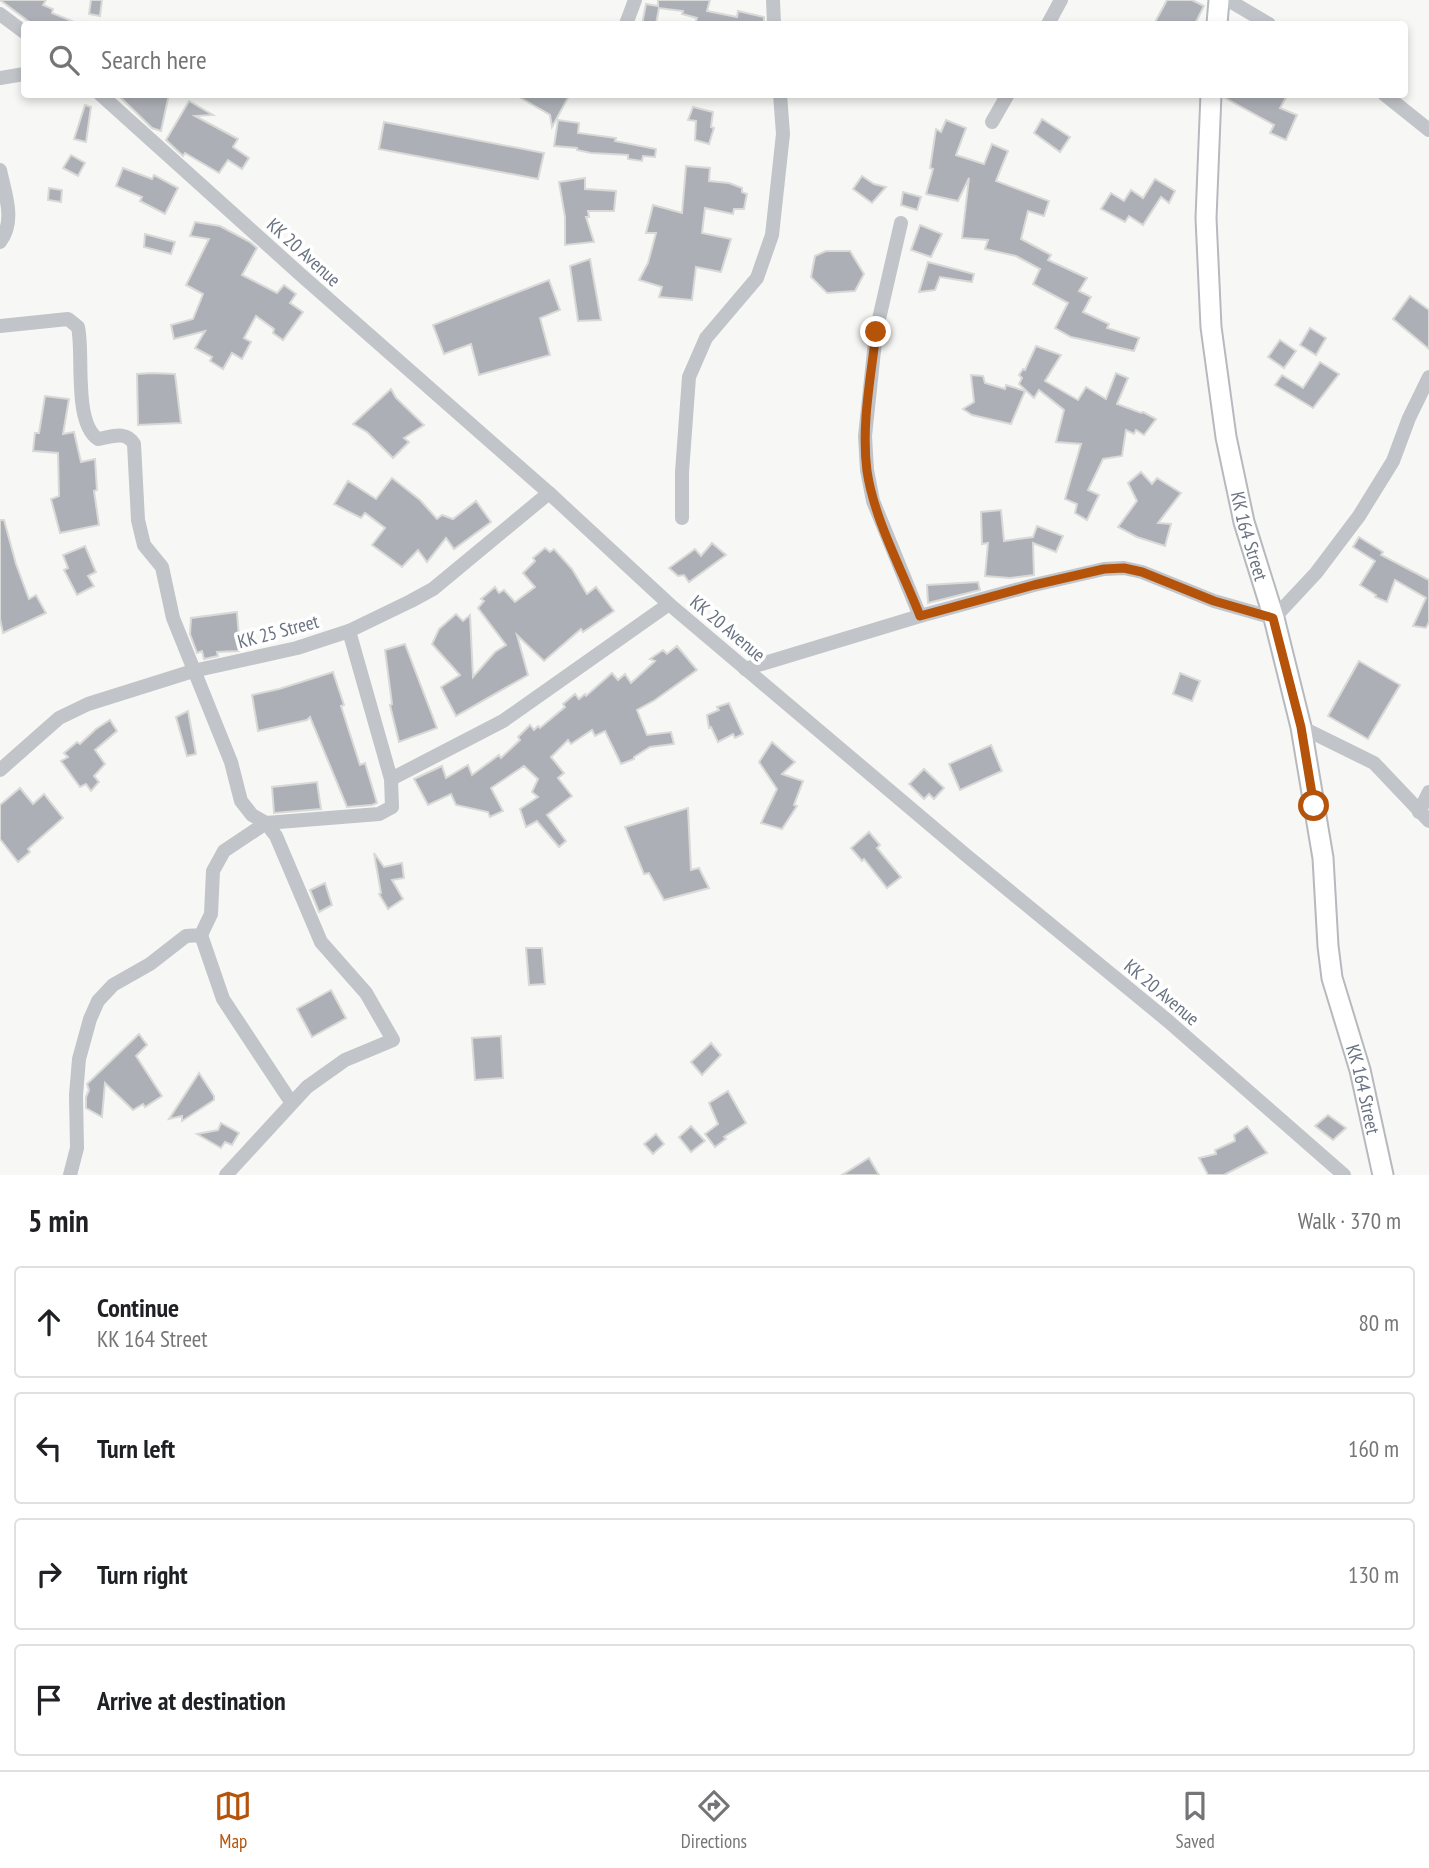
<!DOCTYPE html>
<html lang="en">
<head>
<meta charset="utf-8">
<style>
  body { margin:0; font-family:"PT Sans Narrow",sans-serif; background:#f6f6f6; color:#202124 }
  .stop { position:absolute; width:21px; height:21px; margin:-16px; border:5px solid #b45309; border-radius:50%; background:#fff }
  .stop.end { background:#b45309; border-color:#fff; box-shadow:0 2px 7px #0008 }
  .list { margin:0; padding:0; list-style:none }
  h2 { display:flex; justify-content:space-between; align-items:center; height:91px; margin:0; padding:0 28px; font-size:30px }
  h2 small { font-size:23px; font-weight:400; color:#757577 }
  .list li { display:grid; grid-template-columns:46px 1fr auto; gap:21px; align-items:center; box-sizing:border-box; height:112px; margin:0 14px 14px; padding:0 14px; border:2px solid #e0e0e0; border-radius:7px }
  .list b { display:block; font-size:26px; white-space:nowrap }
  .list p { margin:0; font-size:23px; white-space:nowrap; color:#757577 }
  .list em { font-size:23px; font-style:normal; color:#757577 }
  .icon { flex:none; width:38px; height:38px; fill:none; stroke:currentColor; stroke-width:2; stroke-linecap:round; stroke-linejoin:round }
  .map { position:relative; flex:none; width:1429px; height:1175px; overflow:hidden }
  .search { position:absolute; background:#fff; box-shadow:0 4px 10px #0003; left:21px; right:21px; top:21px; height:77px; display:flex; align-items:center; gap:18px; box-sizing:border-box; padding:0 24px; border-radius:7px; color:#757577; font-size:26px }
  .sheet { height:595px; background:#fff }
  nav { display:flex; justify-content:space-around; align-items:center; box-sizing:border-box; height:98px; border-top:2px solid #e0e0e0; background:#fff; font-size:19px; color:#757577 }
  nav a { display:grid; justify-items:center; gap:4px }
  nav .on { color:#b45309 }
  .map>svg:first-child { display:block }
</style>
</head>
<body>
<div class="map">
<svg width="1429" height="1175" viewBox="0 0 1429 1175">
  <rect width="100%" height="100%" fill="#f7f7f5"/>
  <g fill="#acb0b6" stroke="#d9d9d7" stroke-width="2">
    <path d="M 0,0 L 46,0 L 43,5 L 53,9 L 52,13 L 79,24 L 32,24 Z"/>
    <path d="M 91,0 L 102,0 L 100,16 L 89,14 Z"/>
    <path d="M 658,0 L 710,0 L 707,11 L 737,17 L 738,11 L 764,17 L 764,24 L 695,24 L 697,18 L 682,14 L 683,11 L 659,8 L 656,24 L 642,24 L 646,4 L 658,6 Z"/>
    <path d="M 1167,0 L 1192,0 L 1204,6 L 1195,24 L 1154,24 Z"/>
    <path d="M 117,94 L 169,94 L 161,131 L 152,128 Z"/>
    <path d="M 514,94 L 570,94 L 552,127 L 550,115 Z"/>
    <path d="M 1223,94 L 1288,94 L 1280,108 L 1297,115 L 1286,140 L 1270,133 L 1274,125 L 1223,97 Z"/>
    <path d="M 189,101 L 213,115 L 195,116 L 238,139 L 233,147 L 249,158 L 242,169 L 228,160 L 219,173 L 185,153 L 183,156 L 166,140 Z"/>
    <path d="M 85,105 L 91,107 L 86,142 L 74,139 Z"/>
    <path d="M 693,107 L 713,112 L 711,127 L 714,128 L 709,144 L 695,140 L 696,121 L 688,120 Z"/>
    <path d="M 1042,119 L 1070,137 L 1060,152 L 1034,133 Z"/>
    <path d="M 558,120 L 579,123 L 578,133 L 616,138 L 615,141 L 656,149 L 655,157 L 643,156 L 642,161 L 628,159 L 628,155 L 591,153 L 577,150 L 577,148 L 554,146 Z"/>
    <path d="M 946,120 L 966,128 L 956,155 L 984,164 L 992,144 L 1008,151 L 996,181 L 1049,201 L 1044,216 L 1028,211 L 1021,239 L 1051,255 L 1048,260 L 1087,278 L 1079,291 L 1091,297 L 1083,312 L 1109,324 L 1107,328 L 1139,338 L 1134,351 L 1071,337 L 1055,328 L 1068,303 L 1033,284 L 1040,269 L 1016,256 L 985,249 L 988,240 L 962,238 L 969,178 L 958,201 L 926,194 L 933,169 L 930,168 L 936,129 L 941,132 Z"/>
    <path d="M 384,122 L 544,153 L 538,179 L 379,149 Z"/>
    <path d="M 71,155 L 85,163 L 78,176 L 63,168 Z"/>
    <path d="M 686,166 L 710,168 L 709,181 L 729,183 L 742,188 L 742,192 L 747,194 L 744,209 L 734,209 L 733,214 L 705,208 L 702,233 L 731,239 L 721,272 L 696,267 L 692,300 L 659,297 L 662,287 L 639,280 L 648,263 L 656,233 L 646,233 L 653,205 L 682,213 Z"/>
    <path d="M 123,168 L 152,179 L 154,175 L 178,188 L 165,214 L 140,201 L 142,197 L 116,186 Z"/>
    <path d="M 862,176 L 874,184 L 886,187 L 872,203 L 853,189 Z"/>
    <path d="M 585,178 L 585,189 L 616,191 L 614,211 L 588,211 L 589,217 L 586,217 L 594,242 L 565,245 L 565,217 L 559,182 Z"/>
    <path d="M 1155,179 L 1175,191 L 1169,203 L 1161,197 L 1143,225 L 1129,216 L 1125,222 L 1101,209 L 1111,193 L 1124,201 L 1131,190 L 1143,198 Z"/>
    <path d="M 49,188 L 62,190 L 61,202 L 48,200 Z"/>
    <path d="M 903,192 L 921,197 L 917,210 L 901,205 Z"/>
    <path d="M 195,222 L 220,226 L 250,242 L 257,248 L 242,275 L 277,293 L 284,285 L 296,294 L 290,303 L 303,312 L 283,340 L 273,333 L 274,329 L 256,316 L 244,338 L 251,342 L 242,359 L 232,353 L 223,369 L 210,361 L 212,357 L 195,348 L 205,331 L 174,339 L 171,325 L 193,319 L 203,294 L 186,285 L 209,239 L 190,236 Z"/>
    <path d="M 920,225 L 942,234 L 931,257 L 911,250 Z"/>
    <path d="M 145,234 L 175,242 L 171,254 L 144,247 Z"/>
    <path d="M 826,251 L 850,251 L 864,274 L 855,291 L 827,293 L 811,277 L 815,256 Z"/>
    <path d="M 590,259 L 601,320 L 578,321 L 570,266 Z"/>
    <path d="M 928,262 L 974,274 L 972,282 L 940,277 L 935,290 L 919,292 Z"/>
    <path d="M 549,280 L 560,310 L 540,318 L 550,355 L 479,375 L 471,344 L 444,354 L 433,325 Z"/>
    <path d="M 1410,296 L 1429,310 L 1429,349 L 1393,319 Z"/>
    <path d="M 1310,328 L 1326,338 L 1316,355 L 1300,345 Z"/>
    <path d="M 1280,340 L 1296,351 L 1284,368 L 1268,357 Z"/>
    <path d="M 1036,346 L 1061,355 L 1045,381 L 1078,400 L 1086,387 L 1106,399 L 1116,373 L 1128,378 L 1117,404 L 1141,413 L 1143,412 L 1156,419 L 1144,435 L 1136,430 L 1134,434 L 1126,430 L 1122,456 L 1103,459 L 1088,490 L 1099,495 L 1087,520 L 1075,513 L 1077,504 L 1065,499 L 1081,444 L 1056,442 L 1064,410 L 1039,390 L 1034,398 L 1019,384 L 1022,378 L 1019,375 L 1023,369 L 1025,370 Z"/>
    <path d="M 1320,362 L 1339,374 L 1313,408 L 1275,385 L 1282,375 L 1303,388 Z"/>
    <path d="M 152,373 L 175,374 L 181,423 L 138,425 L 137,374 Z"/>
    <path d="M 971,375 L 983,376 L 985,383 L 1005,389 L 1006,385 L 1025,391 L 1011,424 L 972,415 L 963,409 L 974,402 Z"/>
    <path d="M 391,389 L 396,398 L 424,425 L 404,438 L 409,442 L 393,458 L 367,432 L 353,424 Z"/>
    <path d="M 45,396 L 69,399 L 63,434 L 74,432 L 81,462 L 95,459 L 97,490 L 94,491 L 99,525 L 60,533 L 51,499 L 59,496 L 58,453 L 33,451 L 35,433 L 39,433 Z"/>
    <path d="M 1141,472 L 1152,484 L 1157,478 L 1181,493 L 1158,523 L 1171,524 L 1165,546 L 1137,537 L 1118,527 L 1137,501 L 1128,483 Z"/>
    <path d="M 392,478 L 420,500 L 437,519 L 442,515 L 453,519 L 476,501 L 491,522 L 454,549 L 446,538 L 427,562 L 418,550 L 402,567 L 372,545 L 385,528 L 365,513 L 361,518 L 334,504 L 348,481 L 376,499 Z"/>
    <path d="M 1001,510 L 1004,541 L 1033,537 L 1037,526 L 1063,536 L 1056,552 L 1033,543 L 1034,575 L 1010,578 L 985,576 L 988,543 L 982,544 L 981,512 Z"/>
    <path d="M 0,520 L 4,520 L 16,564 L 29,599 L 36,595 L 46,613 L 3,633 L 0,619 Z"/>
    <path d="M 1359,537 L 1383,552 L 1381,555 L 1429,580 L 1429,622 L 1426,628 L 1413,626 L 1426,598 L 1395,580 L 1387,602 L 1375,597 L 1376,595 L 1360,585 L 1375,561 L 1353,547 Z"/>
    <path d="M 712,543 L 726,555 L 689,582 L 684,575 L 678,576 L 669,568 L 695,549 L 701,556 Z"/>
    <path d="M 85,546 L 96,572 L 88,576 L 94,586 L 77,595 L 64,570 L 68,568 L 63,555 Z"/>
    <path d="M 545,548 L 550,552 L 554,549 L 572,569 L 587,594 L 596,587 L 614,611 L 583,632 L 581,629 L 544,661 L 517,635 L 528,675 L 456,716 L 441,687 L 460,675 L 432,644 L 439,629 L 456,614 L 463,621 L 470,615 L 473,677 L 495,652 L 506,645 L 478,608 L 484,601 L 481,599 L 495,587 L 499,593 L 504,590 L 515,602 L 535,587 L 523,573 L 535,561 L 533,558 Z"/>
    <path d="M 978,582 L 980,590 L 928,603 L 927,585 Z"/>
    <path d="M 237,612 L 240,651 L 217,652 L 218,656 L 204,659 L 202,651 L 197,653 L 190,634 L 191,618 Z"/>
    <path d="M 405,644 L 437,728 L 399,742 L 390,705 L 392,704 L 385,650 Z"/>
    <path d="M 677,646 L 697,670 L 655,700 L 637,710 L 647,735 L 671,732 L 674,744 L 650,747 L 634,757 L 634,759 L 621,764 L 605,731 L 595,736 L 592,730 L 571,744 L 568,740 L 551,757 L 564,773 L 558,778 L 572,796 L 547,815 L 566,841 L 559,847 L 537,821 L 526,827 L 520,809 L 538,797 L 532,792 L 538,779 L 524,766 L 491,788 L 503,811 L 490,817 L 488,812 L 456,805 L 451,794 L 428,805 L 414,779 L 442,766 L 446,778 L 468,765 L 472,775 L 499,755 L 501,758 L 520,740 L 518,737 L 530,725 L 534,730 L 538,726 L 540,728 L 565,707 L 563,704 L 575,694 L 579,699 L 585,694 L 586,696 L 612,673 L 618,680 L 625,674 L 631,683 L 655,661 L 650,659 L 663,650 L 667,654 Z"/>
    <path d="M 1359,661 L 1400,685 L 1368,739 L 1328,716 Z"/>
    <path d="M 333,672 L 344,705 L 341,706 L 360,765 L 365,763 L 377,803 L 372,805 L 347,807 L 310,717 L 307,720 L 258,731 L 252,695 L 279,689 Z"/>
    <path d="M 1180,673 L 1200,681 L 1192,701 L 1173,694 Z"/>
    <path d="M 729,703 L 743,734 L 735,738 L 733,734 L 718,742 L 711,727 L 709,728 L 707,715 L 719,710 L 717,707 Z"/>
    <path d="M 188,711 L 196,754 L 187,756 L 176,717 Z"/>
    <path d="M 110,720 L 117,731 L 95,750 L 105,764 L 94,776 L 99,782 L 91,791 L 86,784 L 80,787 L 61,761 L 68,757 L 64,753 L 77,742 L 80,744 L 96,729 Z"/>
    <path d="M 772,742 L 795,762 L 782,774 L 803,781 L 794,805 L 797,806 L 782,829 L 761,823 L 777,789 L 759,762 Z"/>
    <path d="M 991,745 L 1002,771 L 960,790 L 949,764 Z"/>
    <path d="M 924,769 L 944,788 L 934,799 L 929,794 L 924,799 L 909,784 Z"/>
    <path d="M 317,782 L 321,809 L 274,813 L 272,787 Z"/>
    <path d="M 20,788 L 33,804 L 44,794 L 63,818 L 28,849 L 30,852 L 18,862 L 0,839 L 0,805 Z"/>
    <path d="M 688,808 L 691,870 L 699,868 L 709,888 L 664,900 L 649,873 L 644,874 L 625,827 Z"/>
    <path d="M 869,832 L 880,845 L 877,848 L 901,877 L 887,888 L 864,859 L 862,861 L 851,848 Z"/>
    <path d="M 374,853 L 384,867 L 402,863 L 404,878 L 392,880 L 403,899 L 388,909 L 379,894 L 381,893 Z"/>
    <path d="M 325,883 L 332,905 L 319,912 L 310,890 Z"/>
    <path d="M 526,948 L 542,948 L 545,984 L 529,985 Z"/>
    <path d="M 331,990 L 346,1018 L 312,1037 L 297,1009 Z"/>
    <path d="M 139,1034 L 147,1045 L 136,1056 L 162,1096 L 145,1107 L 143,1104 L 133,1110 L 105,1083 L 102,1117 L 86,1108 L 86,1097 L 89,1090 L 87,1084 Z"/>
    <path d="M 501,1036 L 503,1078 L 475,1080 L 472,1038 Z"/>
    <path d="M 711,1043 L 721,1055 L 702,1075 L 691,1062 Z"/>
    <path d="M 199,1073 L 214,1096 L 214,1100 L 182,1121 L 182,1116 L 169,1119 Z"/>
    <path d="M 728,1091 L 746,1123 L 724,1137 L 726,1139 L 715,1147 L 705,1134 L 718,1124 L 709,1103 Z"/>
    <path d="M 1328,1115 L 1346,1128 L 1333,1140 L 1315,1126 Z"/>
    <path d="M 221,1123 L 239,1133 L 232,1145 L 225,1142 L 221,1148 L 197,1134 L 218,1130 Z"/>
    <path d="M 691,1126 L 705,1141 L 691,1152 L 679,1137 Z"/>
    <path d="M 1247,1126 L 1267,1153 L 1224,1175 L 1208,1175 L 1199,1158 L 1216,1154 L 1215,1150 L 1235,1141 L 1234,1135 Z"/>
    <path d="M 656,1134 L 664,1144 L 653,1154 L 644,1144 Z"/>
    <path d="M 869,1158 L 879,1175 L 842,1175 Z"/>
  </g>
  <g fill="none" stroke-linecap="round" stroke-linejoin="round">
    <g stroke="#b6b9be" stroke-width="23">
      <g id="secondary">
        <path d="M 1217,24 L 1219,0"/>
        <path id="s1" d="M 1211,94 L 1206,218 L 1211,327 L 1226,437 L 1244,522 L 1274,618 L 1301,727 L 1323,858 L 1328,946 L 1332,978 L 1360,1070 L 1383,1175"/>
      </g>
    </g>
    <g stroke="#c1c4c8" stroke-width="14">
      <path d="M 773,0 L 774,24"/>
      <path d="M 1228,0 L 1269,24"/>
      <path d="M 0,14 L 24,32"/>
      <path d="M 626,24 L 635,0"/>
      <path d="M 1048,24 L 1061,0"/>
      <path d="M 0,78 L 24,74"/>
      <path d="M 100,94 L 301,275 L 549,493 L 669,604 L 967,856 L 1168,1021 L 1344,1175"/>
      <path d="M 1384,94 L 1429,130"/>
      <path d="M 992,122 L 1008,94"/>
      <path d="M 0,170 C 5,194 16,221 0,242"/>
      <path d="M 901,223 L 876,332 L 865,436 L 867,470 L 873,501 L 920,616"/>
      <path d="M 0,326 L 68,319 L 78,327 C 84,354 73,422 98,439 C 111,437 126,430 134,444 L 138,520 L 144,545 L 162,567 L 173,618 L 231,762 L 241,801 L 252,815 L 266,823 L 276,836 L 321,942 L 366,993 L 393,1040 L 345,1060 L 307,1087 L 226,1175"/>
      <path d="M 682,518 L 682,472 L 689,377 L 706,338 L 757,278 L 772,235 L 783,134 L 780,94"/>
      <path d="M 745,669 L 920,616 L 1034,585 L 1104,569 L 1124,568 L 1142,572 L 1214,601 L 1274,618 L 1316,573 L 1359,516 L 1393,461 L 1409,418 L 1429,377"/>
      <path d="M 1301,727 L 1374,763 L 1429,821"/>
      <path d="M 0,770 L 59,718 L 88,704 L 193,671 L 297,648 L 349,631 L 411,601 L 433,589 L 549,493"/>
      <path d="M 391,779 L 503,721 L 669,604"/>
      <path d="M 1419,812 L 1429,792"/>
      <path d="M 201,935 L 223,999 L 291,1102"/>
      <path d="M 70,1175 L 77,1148 L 76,1095 L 79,1059 L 90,1019 L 98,1001 L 113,985 L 150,964 L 186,936 L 201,935 L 211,914 L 213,871 L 224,851 L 266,823 L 379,814 L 392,807 L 391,779 L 349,631"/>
    </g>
    <use href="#secondary" stroke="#fff" stroke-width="19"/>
  </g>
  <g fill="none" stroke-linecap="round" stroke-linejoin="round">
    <path stroke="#b45309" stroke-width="9" d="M 876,332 C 871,377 861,425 867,471 C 874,519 902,570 920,616 L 1034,585 L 1104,569 L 1124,568 L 1142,572 L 1214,601 L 1273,618 L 1301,727 L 1314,806"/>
  </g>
  <g text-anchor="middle" stroke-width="7" stroke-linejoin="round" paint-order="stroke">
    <g font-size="19" fill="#6a7382" stroke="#fff">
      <text transform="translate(304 252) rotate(42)" y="7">KK 20 Avenue</text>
      <text dy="7" stroke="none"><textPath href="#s1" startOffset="446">KK 164 Street</textPath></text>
      <text transform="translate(728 628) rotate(40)" y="7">KK 20 Avenue</text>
      <text transform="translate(278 631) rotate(-15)" y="7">KK 25 Street</text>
      <text transform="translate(1162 992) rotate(40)" y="7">KK 20 Avenue</text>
      <text dy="7" stroke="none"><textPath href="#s1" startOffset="1013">KK 164 Street</textPath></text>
    </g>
  </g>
</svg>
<div class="stop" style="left:1314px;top:806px"></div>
<div class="stop end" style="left:876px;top:332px"></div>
<div class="search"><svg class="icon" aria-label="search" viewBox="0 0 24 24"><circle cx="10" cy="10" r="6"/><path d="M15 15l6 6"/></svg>Search here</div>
</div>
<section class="sheet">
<h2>5 min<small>Walk · 370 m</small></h2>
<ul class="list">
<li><svg class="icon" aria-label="ahead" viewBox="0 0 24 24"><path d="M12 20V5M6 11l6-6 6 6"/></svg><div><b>Continue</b><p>KK 164 Street</p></div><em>80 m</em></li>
<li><svg class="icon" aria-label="left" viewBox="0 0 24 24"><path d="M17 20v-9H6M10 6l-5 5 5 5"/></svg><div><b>Turn left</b></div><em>160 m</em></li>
<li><svg class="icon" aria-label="right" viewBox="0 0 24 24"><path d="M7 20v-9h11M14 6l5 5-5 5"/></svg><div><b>Turn right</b></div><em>130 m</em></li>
<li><svg class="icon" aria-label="arrive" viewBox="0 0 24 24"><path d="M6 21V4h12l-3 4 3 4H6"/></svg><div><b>Arrive at destination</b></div></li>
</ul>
</section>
<nav>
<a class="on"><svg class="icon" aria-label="map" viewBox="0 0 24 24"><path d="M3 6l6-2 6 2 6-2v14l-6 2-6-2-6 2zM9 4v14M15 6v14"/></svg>Map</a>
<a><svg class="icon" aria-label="directions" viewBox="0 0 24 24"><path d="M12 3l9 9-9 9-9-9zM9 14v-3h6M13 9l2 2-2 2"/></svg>Directions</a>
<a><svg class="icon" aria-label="saved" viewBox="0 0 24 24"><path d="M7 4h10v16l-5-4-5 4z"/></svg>Saved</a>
</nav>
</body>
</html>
